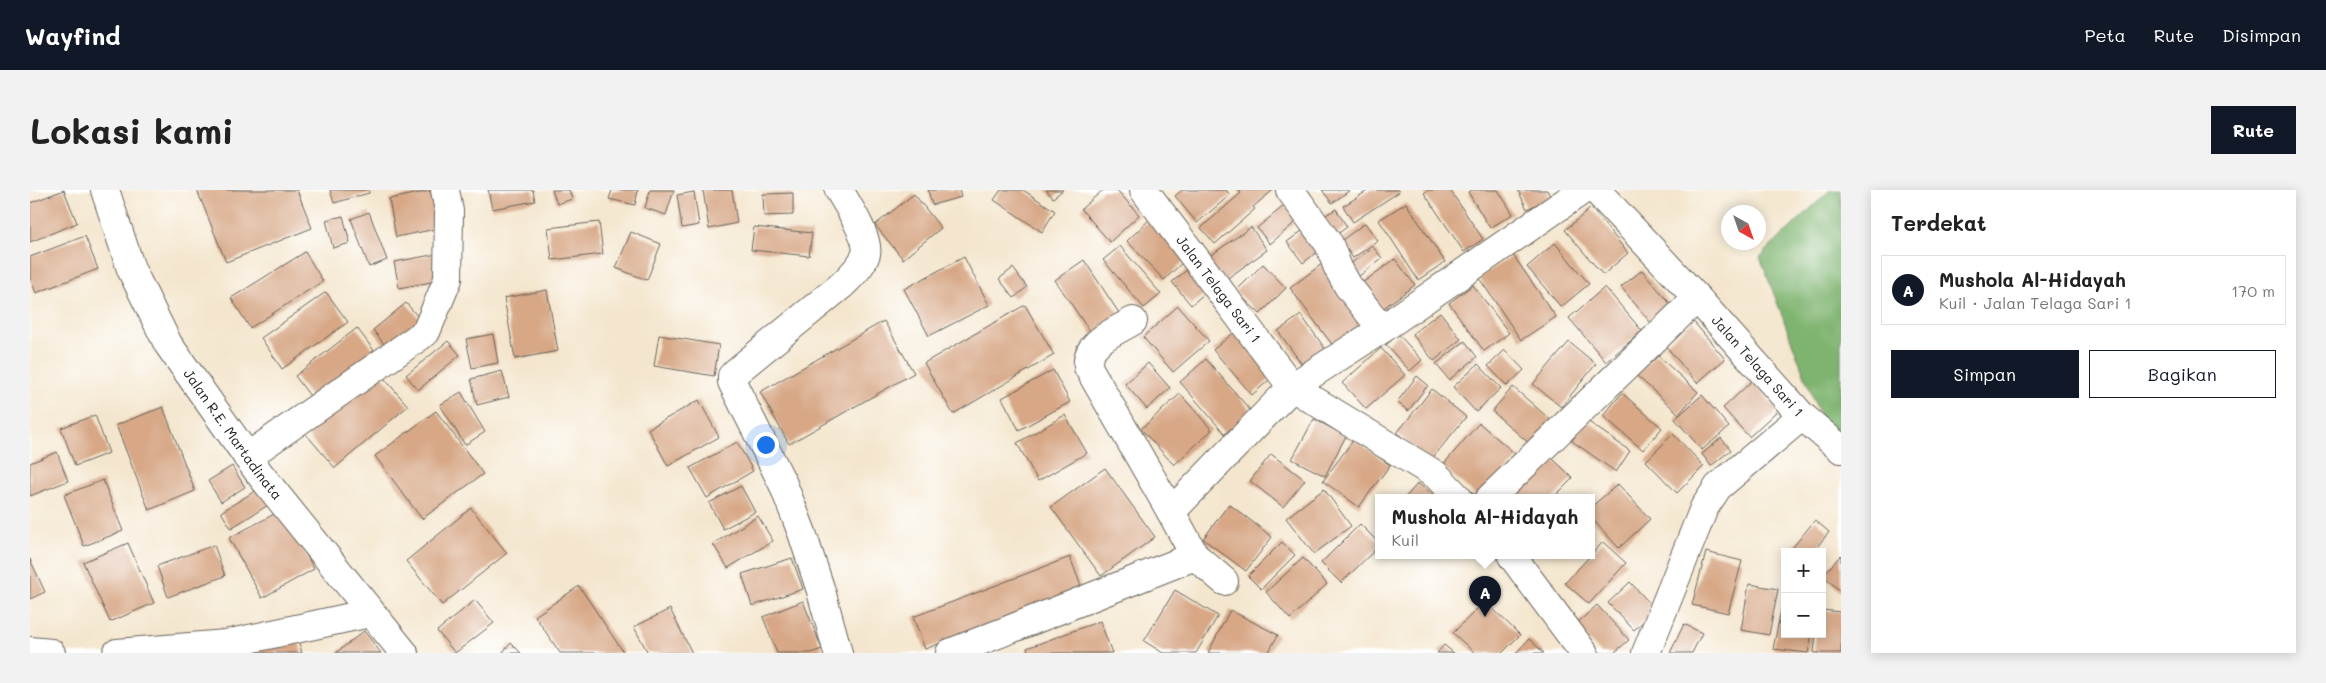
<!DOCTYPE html>
<html lang="id">
<head>
<meta charset="utf-8">
<style>
  body { margin:0; font-family:Mali,sans-serif; background:#f2f2f2; color:#222 }
  .controls { position:absolute; right:15px; bottom:15px; display:grid; overflow:hidden; border-radius:0px; box-shadow:0 2px 12px #0003 }
  .controls button { width:45px; height:45px; display:grid; place-items:center; padding:0; border:0; border-bottom:1px solid #e0e0e0; background:#fff; color:#222; font:25px sans-serif }
  .compass { position:absolute; left:1691px; top:15px; width:45px; height:45px; border-radius:50%; background:#fff; box-shadow:0 2px 12px #0003; rotate:140deg }
  .you { position:absolute; left:735px; top:254px; width:18px; height:18px; margin:-12px; border:4px solid #fff; border-radius:50%; background:#1a73e8; box-shadow:0 0 0 8px #1a73e833 }
  .badge { display:grid; place-items:center; width:32px; height:32px; border-radius:50%; background:#111827; color:#fff; font-size:16px; font-weight:700 }
  .pin { position:absolute; translate:-50% -41px; filter:drop-shadow(0 1px 2px #0008) }
  .pin::after { content:''; position:absolute; top:26px; width:18px; height:15px; background:inherit; clip-path:polygon(0 0,100% 0,50% 100%) }
  .popup { position:absolute; left:1345px; top:304px; width:220px; height:65px; box-sizing:border-box; display:grid; place-content:center; border-radius:0px; background:#fff; filter:drop-shadow(0 1px 4px #0005); font-size:16px; white-space:nowrap; color:#767676 }
  .popup b { font-size:19px; color:#222 }
  .popup::after { content:''; position:absolute; left:50%; top:100%; margin-left:-10px; border:10px solid transparent; border-top-color:#fff }
  .list { margin:0; padding:0; list-style:none }
  h2 { display:flex; justify-content:space-between; align-items:center; height:65px; margin:0; padding:0 20px; font-size:21px }
  h2 small { font-size:16px; font-weight:400; color:#767676 }
  .list li { display:grid; grid-template-columns:32px 1fr auto; gap:15px; align-items:center; box-sizing:border-box; height:70px; margin:0 10px 10px; padding:0 10px; border:1px solid #e0e0e0; border-radius:0px }
  .list b { display:block; font-size:19px; white-space:nowrap }
  .list p { margin:0; font-size:16px; white-space:nowrap; color:#767676 }
  .list em { font-size:16px; font-style:normal; color:#767676 }
  .actions { display:flex; gap:10px; padding:15px 20px }
  .actions a { flex:1; padding:11px 0; border:1px solid #111827; border-radius:0px; text-align:center; font-size:18px; color:#111827 }
  .actions .main { background:#111827; color:#fff }
  .map { position:relative; flex:none; width:1811px; height:463px; overflow:hidden; border-radius:0px }
  header { display:flex; align-items:center; gap:30px; box-sizing:border-box; height:70px; padding:0 25px; background:#111827; color:#fff }
  header strong { font-size:24px }
  nav { display:flex; gap:28px; margin-inline-start:auto; font-size:18px }
  .intro { display:flex; align-items:center; justify-content:space-between; box-sizing:border-box; height:120px; padding:0 30px }
  h1 { margin:0; font-size:35px }
  .button { padding:12px 22px; border-radius:0px; background:#111827; color:#fff; font-size:18px; font-weight:700 }
  main { display:flex; gap:30px; padding:0 30px }
  aside { flex:1; background:#fff; border-radius:0px; box-shadow:0 2px 12px #0003 }
  .map>svg:first-child { display:block }
</style>
</head>
<body>
<header>
<strong>Wayfind</strong>
<nav><a>Peta</a><a>Rute</a><a>Disimpan</a></nav>
</header>
<div class="intro"><h1>Lokasi kami</h1><a class="button">Rute</a></div>
<main>
<div class="map">
<svg width="1811" height="463" viewBox="0 0 1811 463">
  <rect width="100%" height="100%" fill="#fff"/>
  <filter id="ink" filterUnits="userSpaceOnUse"><feTurbulence type="fractalNoise" baseFrequency=".02" numOctaves="2"/><feDisplacementMap in="SourceGraphic" scale="10" xChannelSelector="R" yChannelSelector="G"/><feConvolveMatrix kernelMatrix="1 2 1 2 8 2 1 2 1" color-interpolation-filters="sRGB"/></filter>
  <filter id="wash" filterUnits="userSpaceOnUse"><feTurbulence type="fractalNoise" baseFrequency=".0096" numOctaves="4" result="noise"/><feDisplacementMap in="SourceGraphic" scale="20" xChannelSelector="R" yChannelSelector="G"/><feGaussianBlur stdDeviation="1.12" result="paint"/><feColorMatrix in="noise" values="0 0 0 0 0 0 0 0 0 0 0 0 0 0 0 0 0 1.4 0 .05"/><feComposite in="paint" operator="in"/></filter>
  <g filter="url(#wash)">
    <rect width="100%" height="100%" fill="#f4e6ce"/>
    <path fill="#7fb470" stroke="#4e6846" d="M 1800,0 L 1811,0 L 1811,260 L 1794,237 L 1730,67 Z"/>
    <g id="blocks">
      <g fill="#d7a786">
        <path d="M 34,0 L 47,33 L 0,52 L 0,13 Z"/>
        <path d="M 167,0 L 267,0 L 282,38 L 196,72 Z"/>
        <path d="M 300,0 L 339,0 L 339,3 L 304,13 Z"/>
        <path d="M 405,0 L 416,37 L 366,47 L 359,9 Z"/>
        <path d="M 458,0 L 503,0 L 505,11 L 462,19 Z"/>
        <path d="M 522,0 L 539,0 L 542,9 L 527,14 Z"/>
        <path d="M 582,0 L 608,0 L 605,15 L 579,9 Z"/>
        <path d="M 620,0 L 644,0 L 636,25 L 615,18 Z"/>
        <path d="M 673,0 L 702,0 L 707,33 L 679,39 Z"/>
        <path d="M 898,0 L 929,0 L 931,7 L 902,15 Z"/>
        <path d="M 971,0 L 993,0 L 1025,21 L 1012,42 L 964,10 Z"/>
        <path d="M 1016,0 L 1033,0 L 1023,8 Z"/>
        <path d="M 1073,0 L 1087,0 L 1109,25 L 1080,52 L 1051,19 Z"/>
        <path d="M 1152,0 L 1196,0 L 1200,5 L 1167,33 L 1145,6 Z"/>
        <path d="M 1208,0 L 1243,0 L 1223,17 L 1225,19 L 1185,54 L 1171,38 L 1211,3 Z"/>
        <path d="M 1292,0 L 1320,0 L 1302,13 Z"/>
        <path d="M 1339,0 L 1368,0 L 1369,2 L 1323,32 L 1313,16 Z"/>
        <path d="M 1398,0 L 1420,0 L 1453,49 L 1434,62 L 1394,3 Z"/>
        <path d="M 1441,0 L 1468,0 L 1483,24 L 1460,38 L 1438,2 Z"/>
        <path d="M 1488,0 L 1517,0 L 1521,8 L 1497,19 Z"/>
        <path d="M 664,2 L 669,35 L 652,38 L 647,5 Z"/>
        <path d="M 763,3 L 763,25 L 734,26 L 733,4 Z"/>
        <path d="M 884,4 L 911,38 L 873,69 L 845,35 Z"/>
        <path d="M 1376,13 L 1415,72 L 1388,90 L 1349,30 Z"/>
        <path d="M 1255,15 L 1268,30 L 1240,54 L 1227,38 Z"/>
        <path d="M 1561,18 L 1598,63 L 1573,85 L 1535,40 Z"/>
        <path d="M 1306,19 L 1317,37 L 1306,45 L 1294,26 Z"/>
        <path d="M 339,22 L 357,70 L 339,77 L 321,29 Z"/>
        <path d="M 313,26 L 320,53 L 303,58 L 296,30 Z"/>
        <path d="M 1120,29 L 1157,68 L 1134,90 L 1097,51 Z"/>
        <path d="M 569,32 L 573,64 L 522,70 L 518,38 Z"/>
        <path d="M 1335,33 L 1348,51 L 1323,68 L 1311,51 Z"/>
        <path d="M 724,37 L 782,43 L 779,66 L 721,60 Z"/>
        <path d="M 1221,37 L 1237,60 L 1191,93 L 1174,70 Z"/>
        <path d="M 1276,38 L 1291,59 L 1273,73 L 1257,52 Z"/>
        <path d="M 601,42 L 631,54 L 617,90 L 586,78 Z"/>
        <path d="M 55,46 L 68,79 L 6,103 L 0,88 L 0,67 Z"/>
        <path d="M 1525,53 L 1559,94 L 1531,117 L 1497,77 Z"/>
        <path d="M 1090,56 L 1131,104 L 1114,118 L 1073,70 Z"/>
        <path d="M 1343,57 L 1352,68 L 1328,87 L 1319,75 Z"/>
        <path d="M 275,62 L 293,91 L 220,138 L 201,108 Z"/>
        <path d="M 407,64 L 412,90 L 369,98 L 364,72 Z"/>
        <path d="M 1483,65 L 1526,127 L 1491,150 L 1449,88 Z"/>
        <path d="M 934,67 L 959,115 L 899,146 L 874,99 Z"/>
        <path d="M 1365,69 L 1385,95 L 1348,122 L 1328,96 Z"/>
        <path d="M 1054,70 L 1093,129 L 1065,149 L 1025,90 Z"/>
        <path d="M 1293,73 L 1340,136 L 1307,161 L 1260,98 Z"/>
        <path d="M 1233,74 L 1256,98 L 1230,124 L 1206,101 Z"/>
        <path d="M 1163,75 L 1181,98 L 1161,115 L 1142,92 Z"/>
        <path d="M 983,78 L 997,97 L 984,108 L 969,89 Z"/>
        <path d="M 1612,80 L 1642,116 L 1621,133 L 1591,97 Z"/>
        <path d="M 1443,95 L 1479,143 L 1454,161 L 1419,113 Z"/>
        <path d="M 1575,97 L 1612,141 L 1576,172 L 1539,128 Z"/>
        <path d="M 517,100 L 528,161 L 485,169 L 474,108 Z"/>
        <path d="M 296,102 L 318,132 L 252,179 L 231,148 Z"/>
        <path d="M 376,113 L 396,136 L 362,164 L 343,140 Z"/>
        <path d="M 995,115 L 1024,165 L 923,224 L 894,173 Z"/>
        <path d="M 1148,116 L 1179,151 L 1143,182 L 1113,147 Z"/>
        <path d="M 1410,122 L 1431,149 L 1404,171 L 1382,144 Z"/>
        <path d="M 1271,125 L 1296,160 L 1274,177 L 1248,141 Z"/>
        <path d="M 854,131 L 884,183 L 759,254 L 730,202 Z"/>
        <path d="M 1663,131 L 1695,169 L 1667,193 L 1635,155 Z"/>
        <path d="M 327,138 L 348,166 L 286,214 L 265,186 Z"/>
        <path d="M 1209,138 L 1248,182 L 1222,205 L 1183,160 Z"/>
        <path d="M 463,144 L 468,173 L 442,178 L 436,149 Z"/>
        <path d="M 1368,144 L 1392,170 L 1380,181 L 1356,155 Z"/>
        <path d="M 629,145 L 689,155 L 684,186 L 624,176 Z"/>
        <path d="M 418,151 L 430,165 L 388,200 L 376,185 Z"/>
        <path d="M 1435,151 L 1447,167 L 1419,190 L 1406,174 Z"/>
        <path d="M 1539,152 L 1566,174 L 1531,217 L 1503,194 Z"/>
        <path d="M 1351,158 L 1375,185 L 1336,219 L 1312,193 Z"/>
        <path d="M 1475,160 L 1494,180 L 1477,196 L 1458,176 Z"/>
        <path d="M 1626,164 L 1668,202 L 1649,224 L 1606,185 Z"/>
        <path d="M 1176,169 L 1221,221 L 1195,244 L 1150,192 Z"/>
        <path d="M 1118,173 L 1140,198 L 1117,219 L 1095,194 Z"/>
        <path d="M 1448,174 L 1471,198 L 1446,222 L 1423,197 Z"/>
        <path d="M 1023,180 L 1040,212 L 989,240 L 972,208 Z"/>
        <path d="M 348,181 L 378,216 L 305,278 L 275,243 Z"/>
        <path d="M 472,181 L 479,207 L 447,215 L 441,189 Z"/>
        <path d="M 1387,186 L 1398,195 L 1378,221 L 1367,212 Z"/>
        <path d="M 1722,191 L 1748,220 L 1719,247 L 1693,218 Z"/>
        <path d="M 1483,197 L 1523,232 L 1502,256 L 1462,221 Z"/>
        <path d="M 1402,199 L 1436,227 L 1400,271 L 1367,243 Z"/>
        <path d="M 431,202 L 455,242 L 435,255 L 410,215 Z"/>
        <path d="M 1592,203 L 1632,238 L 1613,260 L 1573,226 Z"/>
        <path d="M 1150,204 L 1182,240 L 1144,275 L 1111,239 Z"/>
        <path d="M 1672,205 L 1699,237 L 1672,260 L 1645,229 Z"/>
        <path d="M 669,210 L 689,247 L 638,276 L 618,239 Z"/>
        <path d="M 133,217 L 165,301 L 119,320 L 86,235 Z"/>
        <path d="M 406,221 L 453,284 L 392,329 L 345,266 Z"/>
        <path d="M 65,225 L 79,263 L 45,276 L 31,238 Z"/>
        <path d="M 1035,225 L 1057,263 L 1008,291 L 987,253 Z"/>
        <path d="M 1284,229 L 1316,246 L 1295,286 L 1262,269 Z"/>
        <path d="M 1556,230 L 1600,261 L 1586,282 L 1542,251 Z"/>
        <path d="M 1449,233 L 1489,267 L 1449,308 L 1412,276 Z"/>
        <path d="M 1643,244 L 1674,276 L 1647,303 L 1616,271 Z"/>
        <path d="M 1691,248 L 1701,260 L 1681,276 L 1672,264 Z"/>
        <path d="M 1324,249 L 1360,275 L 1329,317 L 1293,291 Z"/>
        <path d="M 707,252 L 723,281 L 677,308 L 660,278 Z"/>
        <path d="M 27,262 L 38,291 L 0,306 L 0,273 Z"/>
        <path d="M 1241,264 L 1275,290 L 1253,317 L 1220,291 Z"/>
        <path d="M 1522,268 L 1543,288 L 1523,308 L 1481,308 Z"/>
        <path d="M 202,276 L 215,297 L 191,312 L 178,291 Z"/>
        <path d="M 1075,278 L 1125,347 L 1071,386 L 1021,317 Z"/>
        <path d="M 73,290 L 93,341 L 54,356 L 34,305 Z"/>
        <path d="M 1388,293 L 1406,308 L 1375,308 Z"/>
        <path d="M 1588,294 L 1620,329 L 1589,358 L 1561,328 L 1561,317 Z"/>
        <path d="M 711,296 L 725,322 L 693,339 L 679,313 Z"/>
        <path d="M 230,298 L 240,314 L 201,338 L 191,322 Z"/>
        <path d="M 1294,299 L 1321,336 L 1284,364 L 1256,328 Z"/>
        <path d="M 1199,314 L 1242,347 L 1216,381 L 1173,349 Z"/>
        <path d="M 441,318 L 477,363 L 412,415 L 376,371 Z"/>
        <path d="M 252,320 L 284,379 L 232,408 L 199,348 Z"/>
        <path d="M 728,326 L 743,351 L 698,378 L 683,354 Z"/>
        <path d="M 1785,330 L 1799,342 L 1783,362 L 1769,362 L 1763,357 Z"/>
        <path d="M 1330,334 L 1349,353 L 1349,356 L 1311,393 L 1291,373 Z"/>
        <path d="M 1252,352 L 1265,365 L 1231,399 L 1218,386 Z"/>
        <path d="M 1573,352 L 1596,373 L 1559,414 L 1535,393 Z"/>
        <path d="M 98,353 L 124,413 L 80,432 L 53,372 Z"/>
        <path d="M 184,355 L 195,386 L 138,407 L 127,376 Z"/>
        <path d="M 1676,362 L 1712,371 L 1698,423 L 1662,415 Z"/>
        <path d="M 1811,365 L 1811,402 L 1793,385 Z"/>
        <path d="M 1040,367 L 1052,399 L 895,459 L 883,427 Z"/>
        <path d="M 762,368 L 773,399 L 722,416 L 712,384 Z"/>
        <path d="M 1273,368 L 1297,394 L 1260,429 L 1236,402 Z"/>
        <path d="M 0,369 L 15,402 L 0,409 Z"/>
        <path d="M 1600,392 L 1626,420 L 1604,440 L 1578,413 Z"/>
        <path d="M 1719,394 L 1748,399 L 1739,445 L 1711,440 Z"/>
        <path d="M 549,396 L 594,463 L 530,463 L 505,426 Z"/>
        <path d="M 1145,400 L 1188,426 L 1166,463 L 1133,463 L 1114,451 Z"/>
        <path d="M 1754,406 L 1755,444 L 1782,444 L 1778,463 L 1743,459 Z"/>
        <path d="M 445,410 L 464,433 L 425,463 L 407,441 Z"/>
        <path d="M 773,411 L 792,459 L 781,463 L 747,463 L 733,427 Z"/>
        <path d="M 1455,411 L 1490,445 L 1472,463 L 1445,463 L 1423,443 Z"/>
        <path d="M 1567,415 L 1599,450 L 1584,463 L 1571,463 L 1545,435 Z"/>
        <path d="M 640,419 L 662,463 L 618,463 L 604,437 Z"/>
        <path d="M 1200,420 L 1248,445 L 1238,463 L 1178,463 Z"/>
        <path d="M 1792,420 L 1811,422 L 1811,463 L 1784,463 L 1786,444 L 1792,444 Z"/>
        <path d="M 1070,431 L 1082,463 L 998,463 L 997,458 Z"/>
        <path d="M 1654,434 L 1672,443 L 1662,463 L 1640,463 Z"/>
        <path d="M 334,441 L 351,463 L 306,463 Z"/>
        <path d="M 267,446 L 272,463 L 228,463 L 227,459 Z"/>
        <path d="M 1499,449 L 1514,463 L 1486,463 Z"/>
        <path d="M 481,453 L 491,463 L 472,463 Z"/>
        <path d="M 1414,455 L 1424,463 L 1407,463 Z"/>
      </g>
    </g>
  </g>
  <g filter="url(#ink)">
    <use href="#blocks" fill-opacity="0" stroke="#68635a" stroke-width="1"/>
    <g fill="none" stroke-linecap="round" stroke-linejoin="round">
      <g stroke="#68635a" stroke-width="30">
        <g id="minor">
          <path id="s1" d="M 1114,0 L 1262,197 L 1406,285 L 1428,308"/>
          <path d="M 1260,0 L 1299,54 L 1308,78 L 1318,96 L 1352,139"/>
          <path id="s2" d="M 1566,0 L 1667,108 L 1772,226 L 1688,297 L 1674,318 L 1616,463"/>
          <path d="M 1103,131 C 1085,142 1055,152 1058,177 L 1141,322 L 1262,197 L 1352,139 L 1553,0"/>
          <path d="M 1772,226 L 1811,259"/>
          <path d="M 217,267 L 396,142 L 418,89 L 419,21 L 415,0"/>
          <path d="M 1460,308 L 1667,108"/>
          <path d="M 1141,322 L 1165,366 L 1194,391"/>
          <path d="M 1482,366 L 1554,463"/>
          <path d="M 0,461 L 21,463"/>
          <path d="M 87,463 L 196,454 L 340,423"/>
          <path d="M 808,463 L 791,401 L 772,343 L 753,294 L 702,192 L 702,186 L 707,181 L 812,95 C 821,86 832,76 836,64 C 840,49 817,14 809,0"/>
          <path d="M 920,463 L 1165,366"/>
        </g>
      </g>
      <g stroke="#68635a" stroke-width="30">
        <g id="tertiary">
          <path id="s3" d="M 75,0 L 101,79 L 138,154 L 229,283 L 374,463"/>
        </g>
      </g>
      <use href="#minor" stroke="#fff" stroke-width="28"/>
      <use href="#tertiary" stroke="#fff" stroke-width="28"/>
    </g>
  </g>
  <g text-anchor="middle" stroke-width="5" stroke-linejoin="round" paint-order="stroke">
    <g font-size="14" fill="#1c1c1c" stroke="#fff">
      <text dy="5" stroke="none"><textPath href="#s1" startOffset="124">Jalan Telaga Sari 1</textPath></text>
      <text dy="5" stroke="none"><textPath href="#s2" startOffset="239">Jalan Telaga Sari 1</textPath></text>
      <text dy="5" stroke="none"><textPath href="#s3" startOffset="278">Jalan R.E. Martadinata</textPath></text>
    </g>
  </g>
</svg>
<div class="controls">
<button>+</button>
<button>−</button>
</div>
<svg class="compass" viewBox="-18 -18 36 36"><path d="M0-13l5 13h-10z" fill="#e53935"/><path d="M0 13l5-13h-10z" fill="#767676"/></svg>
<div class="you"></div>
<div class="pin badge" style="left:1455px;top:427px">A</div>
<div class="popup"><b>Mushola Al-Hidayah</b>Kuil</div>
</div>
<aside>
<h2>Terdekat<small></small></h2>
<ul class="list">
<li><span class="badge">A</span><div><b>Mushola Al-Hidayah</b><p>Kuil · Jalan Telaga Sari 1</p></div><em>170 m</em></li>
</ul>
<div class="actions"><a class="main">Simpan</a><a>Bagikan</a></div>
</aside>
</main>
</body>
</html>
